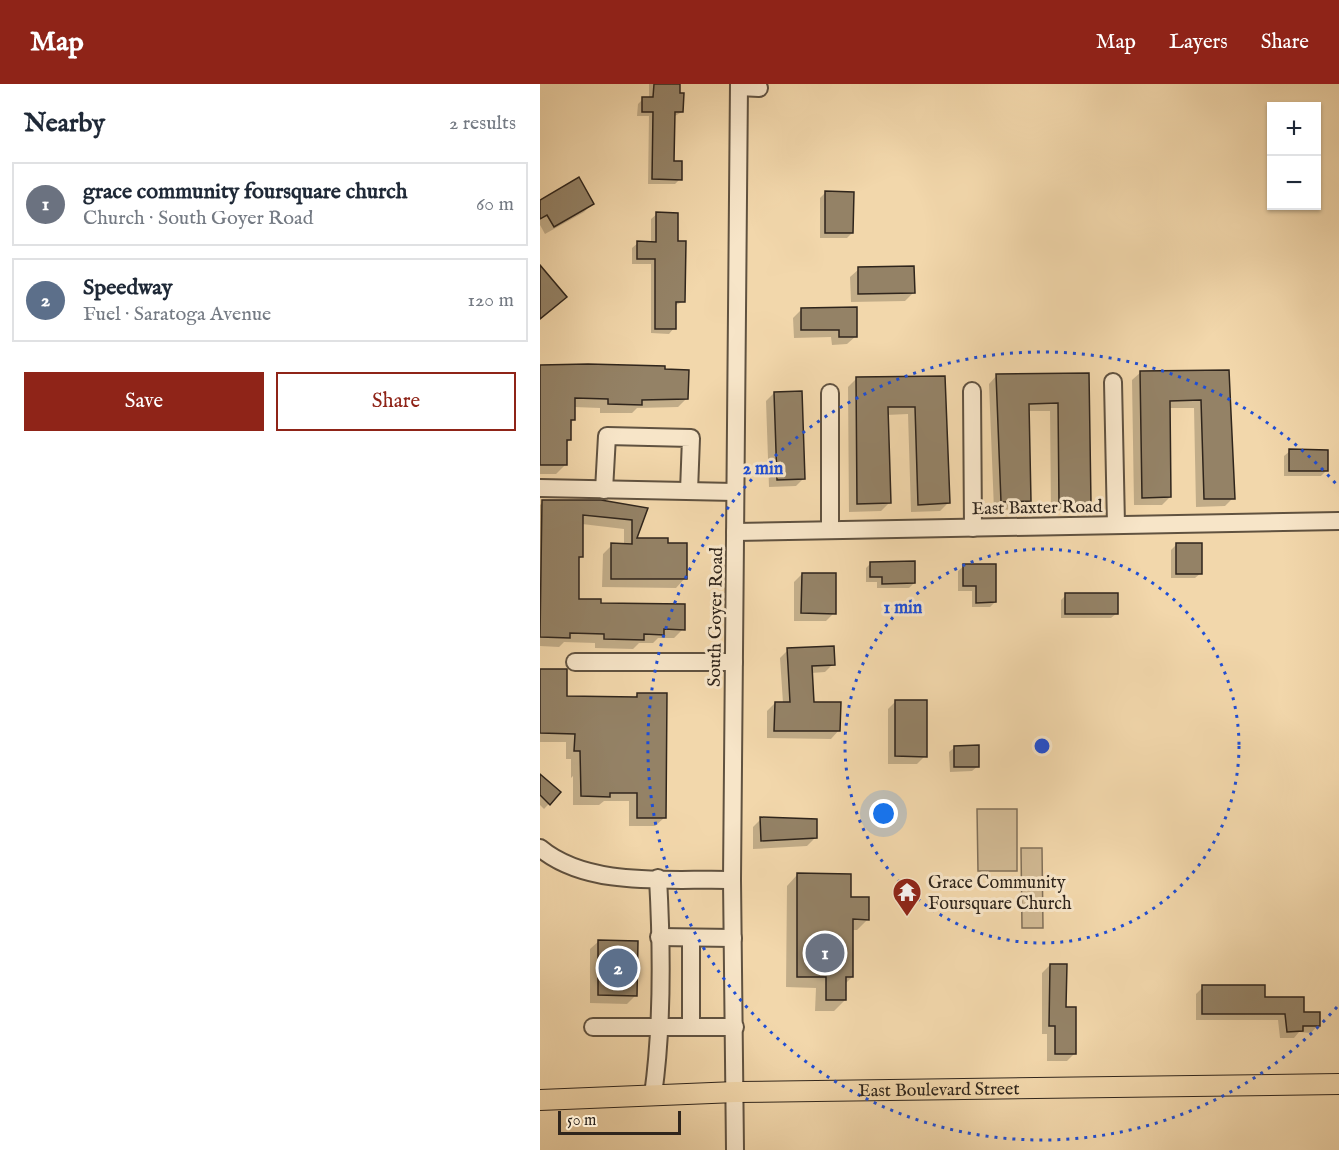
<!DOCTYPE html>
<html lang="en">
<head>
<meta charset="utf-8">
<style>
  body { margin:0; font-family:"IM FELL English",serif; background:#f2f2f3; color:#1f2937 }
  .controls { position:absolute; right:18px; top:18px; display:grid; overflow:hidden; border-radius:0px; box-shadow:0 2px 4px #0004 }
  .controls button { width:54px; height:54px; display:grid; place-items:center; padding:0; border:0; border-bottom:2px solid #e0e1e3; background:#fff; color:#1f2937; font:30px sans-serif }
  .scale { position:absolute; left:18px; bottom:15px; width:123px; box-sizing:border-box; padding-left:6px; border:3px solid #2f251c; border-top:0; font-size:16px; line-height:21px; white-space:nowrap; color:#2f251c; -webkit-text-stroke:4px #f7e5c8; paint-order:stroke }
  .you { position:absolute; left:344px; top:730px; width:21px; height:21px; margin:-15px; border:4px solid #fff; border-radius:50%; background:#1a73e8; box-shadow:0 0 0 9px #1a73e833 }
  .badge { display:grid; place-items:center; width:39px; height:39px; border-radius:50%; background:#8f2418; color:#fff; font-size:20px; font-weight:700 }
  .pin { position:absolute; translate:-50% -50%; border:3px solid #fff; box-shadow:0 2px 6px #0006 }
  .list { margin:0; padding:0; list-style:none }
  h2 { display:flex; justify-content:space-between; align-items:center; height:78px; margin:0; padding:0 24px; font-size:26px }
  h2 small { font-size:20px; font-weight:400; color:#747a83 }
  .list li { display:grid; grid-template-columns:39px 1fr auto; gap:18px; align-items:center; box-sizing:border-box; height:84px; margin:0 12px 12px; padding:0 12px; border:2px solid #e0e1e3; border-radius:0px }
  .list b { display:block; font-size:22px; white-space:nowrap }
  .list p { margin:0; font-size:20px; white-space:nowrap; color:#747a83 }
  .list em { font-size:20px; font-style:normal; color:#747a83 }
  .actions { display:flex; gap:12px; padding:18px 24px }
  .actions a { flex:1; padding:14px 0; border:2px solid #8f2418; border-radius:0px; text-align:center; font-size:21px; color:#8f2418 }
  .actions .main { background:#8f2418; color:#fff }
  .map { position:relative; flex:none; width:799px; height:1066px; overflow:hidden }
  header { display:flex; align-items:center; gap:36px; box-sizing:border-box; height:84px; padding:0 30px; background:#8f2418; color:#fff }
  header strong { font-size:28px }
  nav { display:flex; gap:33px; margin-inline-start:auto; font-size:21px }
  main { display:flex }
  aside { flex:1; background:#fff }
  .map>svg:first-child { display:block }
</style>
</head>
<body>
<header>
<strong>Map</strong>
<nav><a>Map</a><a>Layers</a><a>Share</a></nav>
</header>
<main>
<aside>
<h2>Nearby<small>2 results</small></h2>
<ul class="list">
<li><span class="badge" style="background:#6b7280">1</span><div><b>grace community foursquare church</b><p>Church · South Goyer Road</p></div><em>60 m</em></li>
<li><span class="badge" style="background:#5c6f8a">2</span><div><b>Speedway</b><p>Fuel · Saratoga Avenue</p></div><em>120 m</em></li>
</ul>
<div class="actions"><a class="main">Save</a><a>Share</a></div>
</aside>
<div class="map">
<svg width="799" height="1066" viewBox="0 0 799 1066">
  <rect width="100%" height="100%" fill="#f2d7ab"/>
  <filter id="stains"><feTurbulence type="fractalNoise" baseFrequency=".00333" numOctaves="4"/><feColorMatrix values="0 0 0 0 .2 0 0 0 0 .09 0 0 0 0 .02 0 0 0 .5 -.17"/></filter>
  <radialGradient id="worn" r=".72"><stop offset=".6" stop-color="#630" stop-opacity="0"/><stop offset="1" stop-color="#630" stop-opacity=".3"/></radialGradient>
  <g fill="#d1b993" stroke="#806f58" stroke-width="1.5">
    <path d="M 437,725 L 477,725 L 477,787 L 438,787 Z"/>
    <path d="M 481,764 L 502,764 L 503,844 L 482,844 Z"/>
  </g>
  <g fill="#0003">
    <path d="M 109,0 L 139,0 L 142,28 L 133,33 L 132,78 L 140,95 L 135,100 L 108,100 L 109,32 L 97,32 L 98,20 L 103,15 L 109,15 Z"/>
    <path d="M 285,109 L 312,149 L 307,154 L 280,154 L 280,114 Z"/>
    <path d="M 0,117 L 52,120 L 44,128 L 5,150 L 0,141 Z"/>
    <path d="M 117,130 L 136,158 L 144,217 L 134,222 L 134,244 L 129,250 L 111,249 L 111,180 L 92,180 L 92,164 L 98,159 L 111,159 L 111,135 Z"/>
    <path d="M 319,185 L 373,209 L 365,217 L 311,218 L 310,193 Z"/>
    <path d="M 261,226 L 316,252 L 307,260 L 292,261 L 291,253 L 254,254 L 253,234 Z"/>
    <path d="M 0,283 L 147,314 L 138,323 L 97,324 L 92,329 L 60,329 L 60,324 L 34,323 L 30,356 L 26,359 L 25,381 L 16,390 L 0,390 Z"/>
    <path d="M 601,288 L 687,288 L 693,414 L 685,422 L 656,423 L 654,324 L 629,324 L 630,413 L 622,421 L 594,421 L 592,296 Z"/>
    <path d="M 457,291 L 548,291 L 549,418 L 541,426 L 511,427 L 510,327 L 487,327 L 490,417 L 482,425 L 454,426 L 449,300 Z"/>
    <path d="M 404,294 L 408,419 L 400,427 L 371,428 L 368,330 L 346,331 L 349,419 L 341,427 L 309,428 L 308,303 L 316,295 Z"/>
    <path d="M 234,309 L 264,394 L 256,402 L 229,403 L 226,317 Z"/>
    <path d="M 750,367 L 786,387 L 781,392 L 744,392 L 744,372 Z"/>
    <path d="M 3,418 L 106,426 L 95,456 L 127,461 L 145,494 L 136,504 L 62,503 L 63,470 L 72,461 L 84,461 L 84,445 L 42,440 L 42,472 L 37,477 L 38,516 L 143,545 L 134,554 L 118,554 L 113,559 L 99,559 L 93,565 L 55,564 L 55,559 L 24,558 L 19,563 L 0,562 L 0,421 Z"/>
    <path d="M 636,461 L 661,489 L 655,494 L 631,494 L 631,466 Z"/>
    <path d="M 331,479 L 374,499 L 369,504 L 337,504 L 337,498 L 326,498 L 326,484 Z"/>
    <path d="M 424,482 L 455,518 L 450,523 L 432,523 L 432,507 L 418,507 L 418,487 Z"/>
    <path d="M 262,490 L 294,529 L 286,537 L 254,537 L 254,498 Z"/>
    <path d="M 526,511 L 577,529 L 571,534 L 521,534 L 521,516 Z"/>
    <path d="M 248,566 L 293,580 L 285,588 L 271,589 L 273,619 L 299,646 L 291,655 L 227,654 L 227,627 L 235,619 L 243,619 L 240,574 Z"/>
    <path d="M 0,586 L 26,613 L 93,614 L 97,611 L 124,734 L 115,742 L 89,742 L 89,717 L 64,717 L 59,721 L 33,721 L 33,692 L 31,694 L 31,675 L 26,675 L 26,658 L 0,658 Z"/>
    <path d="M 356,617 L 385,672 L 377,680 L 348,680 L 348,625 Z"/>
    <path d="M 415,663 L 438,682 L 432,687 L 410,688 L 409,668 Z"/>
    <path d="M 0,692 L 19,709 L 4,725 L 0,721 Z"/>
    <path d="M 221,735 L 276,753 L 267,762 L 213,765 L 213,743 Z"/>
    <path d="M 257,791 L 310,815 L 328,835 L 317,846 L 312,846 L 312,893 L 305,900 L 305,916 L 294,927 L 275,927 L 276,904 L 246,903 L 247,802 Z"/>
    <path d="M 59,857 L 95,912 L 87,920 L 50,919 L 50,865 Z"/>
    <path d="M 510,881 L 535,969 L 527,977 L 507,977 L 507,950 L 502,950 L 502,889 Z"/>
    <path d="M 663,903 L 723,915 L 762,930 L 778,941 L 771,949 L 759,948 L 754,954 L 740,954 L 738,936 L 656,936 L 656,910 Z"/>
  </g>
  <g fill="#948266" stroke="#2f251c" stroke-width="1.5">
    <path d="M 114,0 L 140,0 L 140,9 L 144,9 L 143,28 L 135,28 L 134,77 L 142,77 L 142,96 L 112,95 L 113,28 L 102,28 L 102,13 L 113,13 Z"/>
    <path d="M 39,93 L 54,120 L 14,143 L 7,131 L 0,135 L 0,116 Z"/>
    <path d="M 285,107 L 314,108 L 313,149 L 285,149 Z"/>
    <path d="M 116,128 L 138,129 L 138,157 L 146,157 L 145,218 L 136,218 L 136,245 L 115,245 L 115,175 L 97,175 L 97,157 L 116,158 Z"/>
    <path d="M 0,181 L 27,213 L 0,235 Z"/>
    <path d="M 374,182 L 375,209 L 318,210 L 318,183 Z"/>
    <path d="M 317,223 L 317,253 L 299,253 L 299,246 L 261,246 L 261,224 Z"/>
    <path d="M 48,280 L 125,282 L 125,285 L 149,286 L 148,315 L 102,316 L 102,321 L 68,320 L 68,315 L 35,314 L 35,336 L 31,336 L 31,356 L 27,356 L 27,381 L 0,381 L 0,281 Z"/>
    <path d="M 689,286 L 695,415 L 664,415 L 661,316 L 630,317 L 631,413 L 602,414 L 600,287 Z"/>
    <path d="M 549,289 L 551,419 L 519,419 L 518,319 L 489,320 L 491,417 L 461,418 L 456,290 Z"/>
    <path d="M 405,292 L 410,419 L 378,421 L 375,323 L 348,323 L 351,419 L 317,420 L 316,293 Z"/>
    <path d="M 262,307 L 265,395 L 237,396 L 234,308 Z"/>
    <path d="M 749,365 L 788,366 L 788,387 L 749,387 Z"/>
    <path d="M 2,416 L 61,416 L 108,424 L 97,454 L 128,454 L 128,459 L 147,459 L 147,495 L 71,495 L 71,459 L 92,460 L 92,436 L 43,431 L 43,473 L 39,473 L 39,515 L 61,515 L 61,519 L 145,520 L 145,546 L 124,545 L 124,551 L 104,550 L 104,556 L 64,555 L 64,550 L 30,549 L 30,554 L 0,553 Z"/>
    <rect x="636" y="459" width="26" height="31"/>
    <path d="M 375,477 L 375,499 L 342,500 L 342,493 L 330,493 L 330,478 Z"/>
    <path d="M 423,480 L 456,480 L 456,518 L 436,519 L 436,502 L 423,502 Z"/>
    <path d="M 262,489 L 296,489 L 296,530 L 261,529 Z"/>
    <rect x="525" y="509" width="53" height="21"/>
    <path d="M 294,562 L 295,581 L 272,582 L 274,618 L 301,618 L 300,647 L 234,647 L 235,618 L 250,618 L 247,564 Z"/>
    <path d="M 0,585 L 27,585 L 27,612 L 97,613 L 97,609 L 127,609 L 126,734 L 97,734 L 97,709 L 70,709 L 70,713 L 41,712 L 40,667 L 34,667 L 35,650 L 0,649 Z"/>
    <path d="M 355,616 L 387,616 L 387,673 L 355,672 Z"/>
    <path d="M 439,661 L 439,683 L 414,683 L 414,662 Z"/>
    <path d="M 0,690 L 21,708 L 10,721 L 0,711 Z"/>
    <path d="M 220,733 L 277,735 L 277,754 L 221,757 Z"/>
    <path d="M 257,789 L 311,790 L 311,813 L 329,813 L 329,836 L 313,835 L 313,893 L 306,893 L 306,916 L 286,916 L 286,893 L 257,893 Z"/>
    <path d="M 58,856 L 98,857 L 97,912 L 58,911 Z"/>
    <path d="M 510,880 L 527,880 L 526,923 L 536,923 L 536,970 L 515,970 L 515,942 L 509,942 Z"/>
    <path d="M 662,901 L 725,901 L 725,913 L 764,913 L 764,928 L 780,928 L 780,942 L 763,942 L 763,947 L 747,948 L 745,930 L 662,930 Z"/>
  </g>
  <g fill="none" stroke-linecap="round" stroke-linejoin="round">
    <g stroke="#605240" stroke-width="20">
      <g id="minor">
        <path d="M 199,3 L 219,4"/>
        <path d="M 573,298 L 576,441"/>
        <path d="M 432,307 L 433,444"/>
        <path d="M 0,404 L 195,408"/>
        <path d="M 64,406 L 67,352 L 151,354 L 149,407"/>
        <path d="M 290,446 L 290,309"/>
        <path d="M 195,448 L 799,437"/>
        <path d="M 35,578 L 194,578"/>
        <path d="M 0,764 C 49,805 132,794 192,796"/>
        <path d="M 119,853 L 193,854"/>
        <path d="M 151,854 L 151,943"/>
        <path d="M 53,943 L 195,943"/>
        <path d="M 113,1011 C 123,940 122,866 118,794"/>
        <path d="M 195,1066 L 192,796 L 199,0"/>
      </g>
    </g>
    <g stroke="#2f251c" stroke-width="22">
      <g id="major">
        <path id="s1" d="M 0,1016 L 196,1008 L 799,1000"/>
      </g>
    </g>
    <use href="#minor" stroke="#f7e5c8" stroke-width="16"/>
    <use href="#major" stroke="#f2d7ab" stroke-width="20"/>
  </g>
  <g fill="none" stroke="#1d4ed8" stroke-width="3" stroke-dasharray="3 6">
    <circle cx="502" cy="662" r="197"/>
    <path d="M797 923A394 394 0 1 1 797 401"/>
  </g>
  <defs>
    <g id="temple-pin" transform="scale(1.5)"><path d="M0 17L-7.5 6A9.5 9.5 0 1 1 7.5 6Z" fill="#8f2418" stroke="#f7e5c8"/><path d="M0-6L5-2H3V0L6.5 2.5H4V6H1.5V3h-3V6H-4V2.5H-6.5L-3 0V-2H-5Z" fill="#fff"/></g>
  </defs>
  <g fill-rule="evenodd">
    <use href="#temple-pin" x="367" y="808"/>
  </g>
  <g text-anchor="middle" stroke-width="6" stroke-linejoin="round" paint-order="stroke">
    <g font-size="18" fill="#2f251c" stroke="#f7e5c8">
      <text transform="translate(497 423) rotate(-1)" y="6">East Baxter Road</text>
      <text transform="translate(175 533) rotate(-89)" y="6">South Goyer Road</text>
      <text dy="6" stroke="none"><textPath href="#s1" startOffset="399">East Boulevard Street</textPath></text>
    </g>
    <g font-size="18" fill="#2f251c" stroke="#f7e5c8" text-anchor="start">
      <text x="388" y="804">Grace Community<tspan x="388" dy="21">Foursquare Church</tspan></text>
    </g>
  </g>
  <circle cx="502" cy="662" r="9" fill="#1d4ed8" stroke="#f7e5c8" stroke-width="3"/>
  <g font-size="18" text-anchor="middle" font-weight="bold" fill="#1d4ed8" stroke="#f7e5c8" stroke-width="6" stroke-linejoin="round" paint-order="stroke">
    <text x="223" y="390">2 min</text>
    <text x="363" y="529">1 min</text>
  </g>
  <rect width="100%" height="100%" filter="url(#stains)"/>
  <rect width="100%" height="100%" fill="url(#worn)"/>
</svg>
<div class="controls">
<button>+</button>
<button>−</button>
</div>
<div class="scale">50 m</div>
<div class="you"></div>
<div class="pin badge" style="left:285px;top:869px;background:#6b7280">1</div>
<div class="pin badge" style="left:78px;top:884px;background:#5c6f8a">2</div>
</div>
</main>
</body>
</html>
